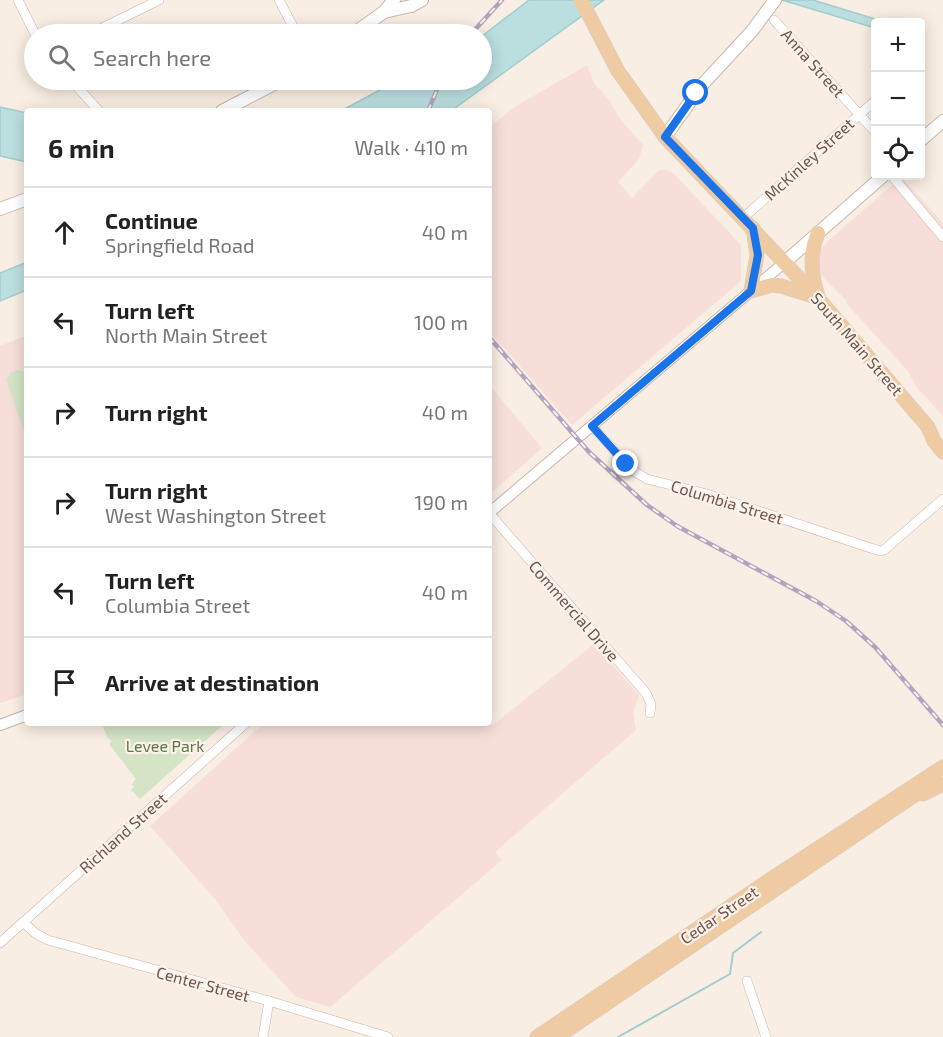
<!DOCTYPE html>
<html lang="en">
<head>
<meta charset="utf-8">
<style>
  body { margin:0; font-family:"Exo 2",sans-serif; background:#f6f6f6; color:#222 }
  .controls { position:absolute; right:18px; top:18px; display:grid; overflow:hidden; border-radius:6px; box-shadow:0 3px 15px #0003 }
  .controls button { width:54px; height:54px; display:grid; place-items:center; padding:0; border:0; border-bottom:2px solid #e0e0e0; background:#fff; color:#222; font:30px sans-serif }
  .stop { position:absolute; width:18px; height:18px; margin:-14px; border:4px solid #1a73e8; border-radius:50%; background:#fff }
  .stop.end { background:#1a73e8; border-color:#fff; box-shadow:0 2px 6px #0008 }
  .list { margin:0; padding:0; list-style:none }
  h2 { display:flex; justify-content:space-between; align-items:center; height:78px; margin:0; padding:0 24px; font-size:26px }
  h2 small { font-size:20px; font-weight:400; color:#767676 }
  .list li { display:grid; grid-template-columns:39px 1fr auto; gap:18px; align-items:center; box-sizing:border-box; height:90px; padding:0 24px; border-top:2px solid #e0e0e0 }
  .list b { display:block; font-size:22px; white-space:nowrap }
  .list p { margin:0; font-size:20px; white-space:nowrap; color:#767676 }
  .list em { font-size:20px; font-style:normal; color:#767676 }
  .icon { flex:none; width:33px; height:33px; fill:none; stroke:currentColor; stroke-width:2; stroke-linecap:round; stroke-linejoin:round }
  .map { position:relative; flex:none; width:943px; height:1037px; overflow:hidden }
  .search { position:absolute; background:#fff; box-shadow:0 3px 15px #0003; left:24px; top:24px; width:468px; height:66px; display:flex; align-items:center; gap:15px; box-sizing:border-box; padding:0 21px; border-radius:33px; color:#767676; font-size:22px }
  .panel { position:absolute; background:#fff; box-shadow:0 3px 15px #0003; left:24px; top:108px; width:468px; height:618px; border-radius:6px }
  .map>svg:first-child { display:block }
</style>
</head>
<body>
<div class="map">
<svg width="943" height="1037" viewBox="0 0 943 1037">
  <rect width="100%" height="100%" fill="#f9eee3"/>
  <g fill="#f8ded8">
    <path d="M 587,65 L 594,83 L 610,101 L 620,119 L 643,145 L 639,159 L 618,182 L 632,198 L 658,171 L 663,169 L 673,173 L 741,245 L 741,281 L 572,425 L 489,331 L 489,128 L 513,108 Z"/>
    <path d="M 904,180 L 943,223 L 943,416 L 916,386 L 908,371 L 847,304 L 846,300 L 821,275 L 818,262 L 820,251 L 828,241 L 897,181 Z"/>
    <path d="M 27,335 L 27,694 L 0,703 L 0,346 Z"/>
    <path d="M 489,385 L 542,448 L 489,495 Z"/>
    <path d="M 594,644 L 639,695 L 633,713 L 636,730 L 495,852 L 502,860 L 330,1007 L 296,997 L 244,940 L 216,900 L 150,826 L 264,723 L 489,722 L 493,725 Z"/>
  </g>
  <g fill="#d4e4c4">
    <path d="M 17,370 L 27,372 L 27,440 L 6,380 L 10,373 Z"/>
    <path d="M 102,723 L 225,723 L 140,799 L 131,790 L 134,787 L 132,784 L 136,779 L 109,744 L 112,741 L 107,737 Z"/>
  </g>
  <g fill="#bbdedf" stroke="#a2cdd0" stroke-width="1.5">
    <path d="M 529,0 L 604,0 L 451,111 L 341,111 L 398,80 L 482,80 L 482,36 Z"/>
    <path d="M 782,0 L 813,0 L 885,22 L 876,22 L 875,28 Z"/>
    <path d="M 0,107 L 27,113 L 27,162 L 0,156 Z"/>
    <path d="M 27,262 L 27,290 L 0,301 L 0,273 Z"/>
  </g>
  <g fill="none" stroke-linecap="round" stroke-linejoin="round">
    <path stroke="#a2cdd0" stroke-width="2" d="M 618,1037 L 730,974 L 733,953 L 761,932"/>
    <g stroke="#c8b5ac" stroke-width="10">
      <g id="minor">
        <path d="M 18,0 L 35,34"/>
        <path d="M 279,0 L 297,34"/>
        <path d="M 774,20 L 876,133"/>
        <path d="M 90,34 L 159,0"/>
        <path d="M 71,80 L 99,111"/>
        <path d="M 892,176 L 943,237"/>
        <path d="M 743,218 L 876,100"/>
        <path d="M 592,426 L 632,470 L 647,479 L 707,494 L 880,551 L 884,550 L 943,499"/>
        <path d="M 489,513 L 646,693 L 651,704 L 650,713"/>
        <path d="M 23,922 L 35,933 L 48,940 L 269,1001 L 388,1037"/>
        <path d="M 0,943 L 246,723"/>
        <path d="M 747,981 L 766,1037"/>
        <path d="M 263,1037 L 269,1001"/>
      </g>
    </g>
    <g stroke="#c8b5ac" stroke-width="12">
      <g id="tertiary">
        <path d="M 489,513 L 785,262"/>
        <path d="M 0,725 L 27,715"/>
      </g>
    </g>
    <g stroke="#cdb7ac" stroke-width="14">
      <g id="secondary">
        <path d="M 384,12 L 411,6 L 422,0"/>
        <path d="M 353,34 L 384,12 L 394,0"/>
        <path d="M 222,111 L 282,80"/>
        <path d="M 665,137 L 702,85 L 752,31 L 775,0"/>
        <path d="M 920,141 L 943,121"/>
        <path d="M 0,209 L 27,199"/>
        <path d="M 785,262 L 883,176"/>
      </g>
    </g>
    <g stroke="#d6cfcd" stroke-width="15">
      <g id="primary">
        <path d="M 581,0 L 618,71 L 665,137 L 818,298 L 928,427 L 934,441 L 943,452"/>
        <path d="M 751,291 L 772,285 L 781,286 L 816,297"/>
        <path d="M 751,291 L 757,255 L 753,228"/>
        <path d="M 818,296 C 811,275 809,254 818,233"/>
        <path d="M 923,794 L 943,784"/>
        <path d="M 537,1037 L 771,879 L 943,767"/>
        <path d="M 557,1037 L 928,786"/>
      </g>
    </g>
    <use href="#minor" stroke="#fff" stroke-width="9"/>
    <use href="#tertiary" stroke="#fff" stroke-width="10"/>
    <use href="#secondary" stroke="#fff" stroke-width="12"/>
    <use href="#primary" stroke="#efcba4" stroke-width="14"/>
    <g stroke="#b0a4c0" stroke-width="4.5">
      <g id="rail">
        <path d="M 471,34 L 502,0"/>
        <path d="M 428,111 L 441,80"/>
        <path d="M 489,337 L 589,452 L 647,505 L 677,526 L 816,601 L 846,621 L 875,647 L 943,725"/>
      </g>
    </g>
    <use href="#rail" stroke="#fcf2e9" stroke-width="2" stroke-dasharray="7" stroke-linecap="butt"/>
  </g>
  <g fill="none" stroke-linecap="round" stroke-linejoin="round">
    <path stroke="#1a73e8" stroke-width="8" d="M 626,464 L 592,426 L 751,291 L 758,255 L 753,228 L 665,137 L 696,93"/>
  </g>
  <g text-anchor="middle" stroke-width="4.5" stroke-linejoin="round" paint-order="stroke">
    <g font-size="16" fill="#6d554d" stroke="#fcf2e9">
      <text transform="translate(813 63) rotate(48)" y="6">Anna Street</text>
      <text transform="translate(809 159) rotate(-42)" y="6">McKinley Street</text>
      <text transform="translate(857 344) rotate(49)" y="6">South Main Street</text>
      <text transform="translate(727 502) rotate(17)" y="6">Columbia Street</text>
      <text transform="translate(574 611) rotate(49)" y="6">Commercial Drive</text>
      <text transform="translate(123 833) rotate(-42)" y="6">Richland Street</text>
      <text transform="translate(719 915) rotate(-34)" y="6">Cedar Street</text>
      <text transform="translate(203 984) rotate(15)" y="6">Center Street</text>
    </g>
    <g font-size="16" fill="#5c7749" stroke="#fcf2e9">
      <text x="165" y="752">Levee Park</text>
    </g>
  </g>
</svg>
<div class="controls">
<button>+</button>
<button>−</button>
<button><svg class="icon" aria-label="locate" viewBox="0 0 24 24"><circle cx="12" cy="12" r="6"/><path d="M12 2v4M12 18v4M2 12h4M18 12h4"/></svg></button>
</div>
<div class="stop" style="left:696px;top:93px"></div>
<div class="stop end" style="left:626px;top:464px"></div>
<div class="search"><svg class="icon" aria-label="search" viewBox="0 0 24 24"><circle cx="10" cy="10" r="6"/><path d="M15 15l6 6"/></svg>Search here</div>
<section class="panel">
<h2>6 min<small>Walk · 410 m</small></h2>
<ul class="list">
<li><svg class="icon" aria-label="ahead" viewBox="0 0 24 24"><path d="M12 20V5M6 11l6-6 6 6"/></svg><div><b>Continue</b><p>Springfield Road</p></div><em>40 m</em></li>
<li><svg class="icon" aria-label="left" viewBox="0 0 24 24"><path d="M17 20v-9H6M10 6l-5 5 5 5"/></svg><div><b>Turn left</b><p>North Main Street</p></div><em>100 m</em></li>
<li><svg class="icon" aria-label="right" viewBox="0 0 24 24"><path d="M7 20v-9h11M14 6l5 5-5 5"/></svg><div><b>Turn right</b></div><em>40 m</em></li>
<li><svg class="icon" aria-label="right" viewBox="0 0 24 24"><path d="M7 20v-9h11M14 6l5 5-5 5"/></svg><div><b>Turn right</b><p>West Washington Street</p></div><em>190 m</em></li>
<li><svg class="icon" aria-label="left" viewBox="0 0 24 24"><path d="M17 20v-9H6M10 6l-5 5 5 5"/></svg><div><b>Turn left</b><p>Columbia Street</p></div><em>40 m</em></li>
<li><svg class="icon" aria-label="arrive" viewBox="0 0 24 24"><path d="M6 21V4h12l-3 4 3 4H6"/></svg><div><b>Arrive at destination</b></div></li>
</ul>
</section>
</div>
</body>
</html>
